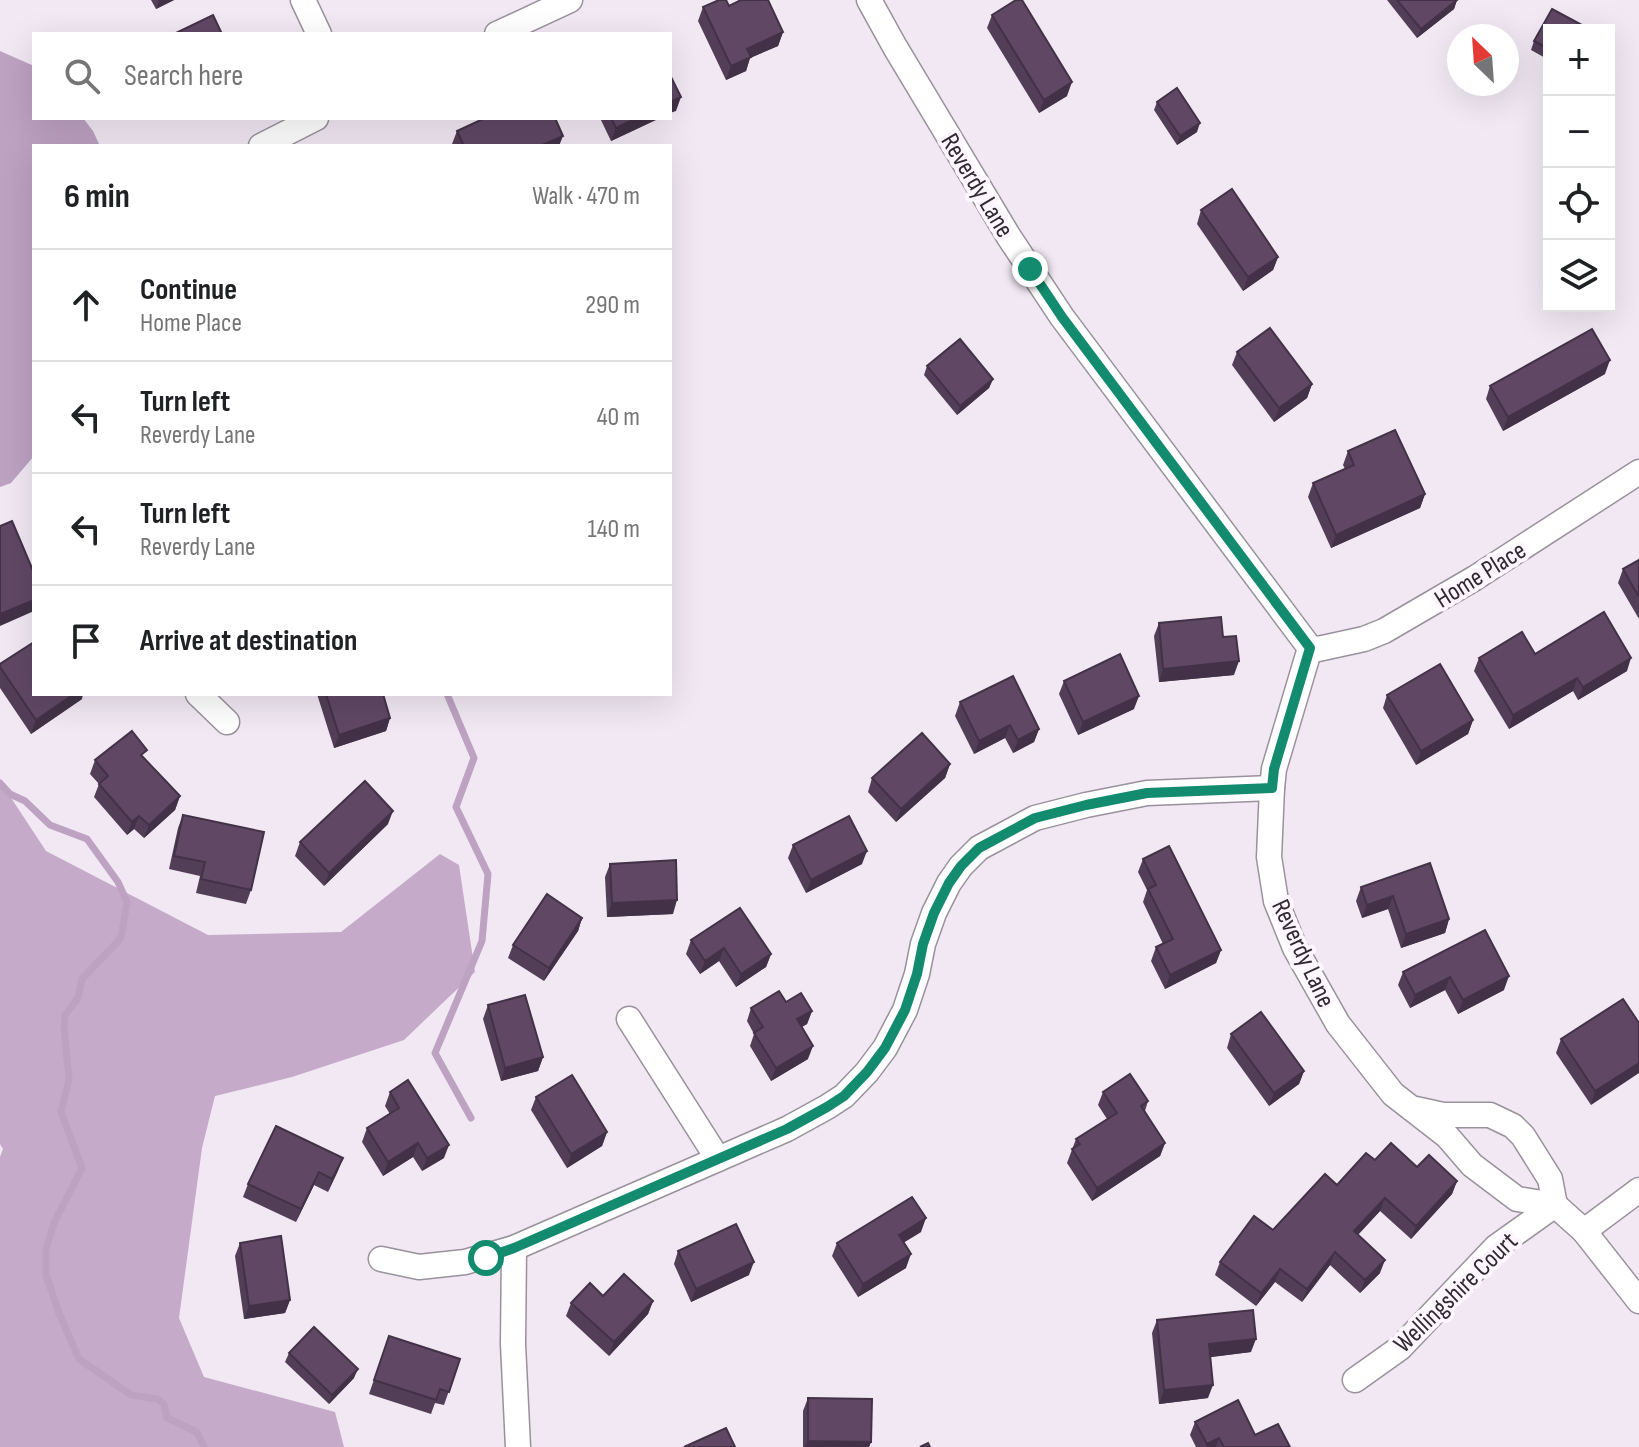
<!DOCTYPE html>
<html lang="en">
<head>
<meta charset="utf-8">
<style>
  body { margin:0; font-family:"Sofia Sans Condensed",sans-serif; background:#f6f6f6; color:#202124 }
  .controls { position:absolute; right:24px; top:24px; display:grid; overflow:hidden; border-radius:0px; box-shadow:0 8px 32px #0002 }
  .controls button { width:72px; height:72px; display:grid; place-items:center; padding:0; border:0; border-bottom:2px solid #e0e0e0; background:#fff; color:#202124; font:40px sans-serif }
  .compass { position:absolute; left:1447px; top:24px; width:72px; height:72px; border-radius:50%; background:#fff; box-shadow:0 8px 32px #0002; rotate:335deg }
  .stop { position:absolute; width:24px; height:24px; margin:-18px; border:6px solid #128b6e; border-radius:50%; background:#fff }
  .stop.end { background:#128b6e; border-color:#fff; box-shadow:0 2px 8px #0008 }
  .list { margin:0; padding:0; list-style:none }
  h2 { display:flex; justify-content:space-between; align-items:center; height:104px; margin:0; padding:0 32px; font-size:34px }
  h2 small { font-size:26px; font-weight:400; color:#757577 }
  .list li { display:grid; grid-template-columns:52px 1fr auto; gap:24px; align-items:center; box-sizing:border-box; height:112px; padding:0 32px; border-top:2px solid #e0e0e0 }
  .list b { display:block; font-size:30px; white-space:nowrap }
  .list p { margin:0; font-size:26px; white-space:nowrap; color:#757577 }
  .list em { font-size:26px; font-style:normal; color:#757577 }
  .icon { flex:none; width:44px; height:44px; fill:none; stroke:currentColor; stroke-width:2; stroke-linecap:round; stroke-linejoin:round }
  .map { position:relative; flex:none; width:1639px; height:1447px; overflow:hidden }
  .search { position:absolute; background:#fff; box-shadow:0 8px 32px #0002; left:32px; top:32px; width:640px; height:88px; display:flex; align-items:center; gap:20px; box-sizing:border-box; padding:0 28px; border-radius:0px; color:#757577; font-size:30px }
  .panel { position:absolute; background:#fff; box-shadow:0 8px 32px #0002; left:32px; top:144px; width:640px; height:552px; border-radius:0px }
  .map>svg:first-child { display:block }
</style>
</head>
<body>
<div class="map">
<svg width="1639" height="1447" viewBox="0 0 1639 1447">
  <rect width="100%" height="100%" fill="#f1e8f3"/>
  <path fill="#c5aaca" d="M 0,781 L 46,851 L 208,935 L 341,932 L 440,854 L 459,865 L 475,972 L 404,1040 L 292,1077 L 215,1096 L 202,1148 L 179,1318 L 204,1377 L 335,1412 L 344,1447 L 0,1447 L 0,1157 L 3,1149 L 0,1144 Z"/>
  <path fill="#bda2c2" d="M 0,51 L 34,66 L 34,118 L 83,118 L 93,131 L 100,146 L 34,146 L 34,456 L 11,483 L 0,487 Z"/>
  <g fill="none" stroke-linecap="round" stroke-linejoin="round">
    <g stroke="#bda2c2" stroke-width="7">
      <path d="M 447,694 L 474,758 L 456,807 L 488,874 L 482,941 L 435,1053 L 471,1118"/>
      <path d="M 0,783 L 10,794 L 25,801 L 50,825 L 87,839 L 118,882 L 127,902 L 121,938 L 82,979 L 78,998 L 65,1015 L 64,1027 L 69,1079 L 61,1112 L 82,1168 L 54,1223 L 46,1249 L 46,1275 L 59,1313 L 79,1359 L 131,1395 L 157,1399 L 164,1404 L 167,1418 L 197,1432 L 204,1447"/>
    </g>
    <g stroke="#99919b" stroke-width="27">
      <g id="minor">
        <path d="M 303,0 L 319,34"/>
        <path d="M 869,0 L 895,47 L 1009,237 L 1062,317 L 1310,648 L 1274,769 L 1272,788 L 1269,857 L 1276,901 L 1295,948 L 1338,1024 L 1393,1094 L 1447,1136 L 1472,1165 L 1517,1199 L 1555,1205 L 1550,1179 L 1523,1136 L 1513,1126 L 1490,1115 L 1443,1115 L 1411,1108"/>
        <path d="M 497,34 L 570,0"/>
        <path d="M 261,146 L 316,118"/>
        <path d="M 1310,648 L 1318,649 L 1364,639 L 1384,631 L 1475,578 L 1639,472"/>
        <path d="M 198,694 L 227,722"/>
        <path d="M 629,1019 L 718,1159"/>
        <path d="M 1584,1231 L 1639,1190"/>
        <path d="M 514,1248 L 513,1344 L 518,1447"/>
        <path d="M 381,1259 L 419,1267 L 465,1262 L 514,1248 L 787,1129 L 827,1107 L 844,1096 L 867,1072 L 885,1048 L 905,1010 L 917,974 L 923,944 L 934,913 L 949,883 L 961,866 L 979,848 L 1035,818 L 1086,805 L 1147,793 L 1272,788"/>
        <path d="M 1355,1380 L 1400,1348 L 1496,1247 L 1555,1205 L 1584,1231 L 1639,1301"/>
      </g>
    </g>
    <use href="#minor" stroke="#fff" stroke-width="24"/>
  </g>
  <g fill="#533e57">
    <path d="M 151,0 L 174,0 L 156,9 Z"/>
    <path d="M 1387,0 L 1457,0 L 1454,9 L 1417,38 Z"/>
    <path d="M 703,7 L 783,32 L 778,46 L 750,58 L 746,71 L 726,80 L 698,21 Z"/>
    <path d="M 992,15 L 1067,96 L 1039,113 L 987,28 Z"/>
    <path d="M 1549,30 L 1549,60 L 1531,50 L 1534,41 Z"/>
    <path d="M 1157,102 L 1197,132 L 1177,145 L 1154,110 Z"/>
    <path d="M 600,118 L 660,118 L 611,141 Z"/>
    <path d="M 457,131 L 559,146 L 453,146 L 452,144 Z"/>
    <path d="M 1201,210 L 1278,257 L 1273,270 L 1243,291 L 1197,224 Z"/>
    <path d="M 1237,352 L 1312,384 L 1307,398 L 1274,422 L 1232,365 Z"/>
    <path d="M 927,366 L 993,379 L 989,388 L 957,415 L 924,375 Z"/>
    <path d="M 1605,374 L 1503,431 L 1486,399 L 1490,386 Z"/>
    <path d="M 1348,451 L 1425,494 L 1420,508 L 1331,548 L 1308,497 L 1313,483 L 1345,469 L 1343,465 Z"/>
    <path d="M 1639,560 L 1639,619 L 1618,583 L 1623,569 Z"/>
    <path d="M 1159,623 L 1223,637 L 1234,675 L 1159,682 L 1154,636 Z"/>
    <path d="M 1535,654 L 1627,671 L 1578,700 L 1573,691 L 1509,729 L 1474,671 L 1479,658 Z"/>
    <path d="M 0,664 L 82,699 L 31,734 L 0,688 Z"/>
    <path d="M 1064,681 L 1134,709 L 1078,735 L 1059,694 Z"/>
    <path d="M 317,694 L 383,694 L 390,718 L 386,731 L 334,748 Z"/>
    <path d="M 1387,695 L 1473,720 L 1468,734 L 1416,765 L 1383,708 Z"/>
    <path d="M 960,702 L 1039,729 L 1034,742 L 1013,753 L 1005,738 L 974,754 L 955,716 Z"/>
    <path d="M 144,758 L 180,796 L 175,810 L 144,838 L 134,829 L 127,835 L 94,797 L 99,784 L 90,774 L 95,760 Z"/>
    <path d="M 950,764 L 945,778 L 896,822 L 868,792 L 872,778 Z"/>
    <path d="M 183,815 L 251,890 L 246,904 L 196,893 L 200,876 L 169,869 L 178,828 Z"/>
    <path d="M 388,824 L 324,886 L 295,856 L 300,842 Z"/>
    <path d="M 793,845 L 862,864 L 806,893 L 788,858 Z"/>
    <path d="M 1143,859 L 1221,950 L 1216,963 L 1165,989 L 1151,961 L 1156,947 L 1163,944 L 1143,902 L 1147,890 L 1138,872 Z"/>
    <path d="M 1430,863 L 1449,919 L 1445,933 L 1401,948 L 1388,909 L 1362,918 L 1356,901 L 1361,887 Z"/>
    <path d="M 610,864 L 673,914 L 607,917 L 605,877 Z"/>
    <path d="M 582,918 L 578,931 L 544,981 L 508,958 L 513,945 Z"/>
    <path d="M 1485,930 L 1504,990 L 1458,1014 L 1445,990 L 1410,1008 L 1398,985 L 1403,972 Z"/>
    <path d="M 691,940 L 771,954 L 766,967 L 736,987 L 719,961 L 700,974 L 686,954 Z"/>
    <path d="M 786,1002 L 812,1011 L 807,1024 L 802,1027 L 808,1059 L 771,1081 L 750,1046 L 754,1034 L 747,1021 L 751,1008 Z"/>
    <path d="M 488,1005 L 543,1057 L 538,1071 L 501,1081 L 483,1019 Z"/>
    <path d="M 1639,1023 L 1591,1105 L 1556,1053 L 1561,1039 Z"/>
    <path d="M 1231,1034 L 1304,1071 L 1299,1084 L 1269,1106 L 1227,1048 Z"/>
    <path d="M 390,1092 L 444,1158 L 422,1171 L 413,1157 L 383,1176 L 362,1142 L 367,1128 L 390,1114 L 385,1106 Z"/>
    <path d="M 1103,1092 L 1148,1101 L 1145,1111 L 1165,1143 L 1160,1156 L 1092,1201 L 1067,1163 L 1076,1139 L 1107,1119 L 1098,1105 Z"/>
    <path d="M 536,1097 L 607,1132 L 602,1146 L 567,1168 L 531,1110 Z"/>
    <path d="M 343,1158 L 328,1192 L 314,1185 L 296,1222 L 243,1197 L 248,1184 Z"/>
    <path d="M 1375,1160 L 1417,1167 L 1457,1181 L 1452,1194 L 1411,1239 L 1380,1211 L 1358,1235 L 1380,1273 L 1360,1293 L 1330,1265 L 1302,1302 L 1275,1282 L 1256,1306 L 1215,1275 L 1220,1262 L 1273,1230 Z"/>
    <path d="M 921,1232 L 904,1242 L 906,1268 L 858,1297 L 832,1256 L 837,1243 Z"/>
    <path d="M 240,1243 L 290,1300 L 285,1313 L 244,1319 L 235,1256 Z"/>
    <path d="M 678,1251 L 749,1275 L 691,1302 L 674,1264 Z"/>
    <path d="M 603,1296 L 653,1301 L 648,1314 L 609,1356 L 566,1316 L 571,1303 Z"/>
    <path d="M 1157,1320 L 1251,1352 L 1210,1357 L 1208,1398 L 1159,1404 L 1152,1333 Z"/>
    <path d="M 389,1336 L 460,1359 L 444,1405 L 435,1403 L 431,1414 L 369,1394 Z"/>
    <path d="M 289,1353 L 354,1378 L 329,1404 L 285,1362 Z"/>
    <path d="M 808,1398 L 871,1442 L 869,1447 L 803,1447 L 803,1411 Z"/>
    <path d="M 1195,1422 L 1255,1435 L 1290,1447 L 1196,1447 L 1190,1435 Z"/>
  </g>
  <g fill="#433247">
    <path d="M 159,0 L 174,0 L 156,9 Z"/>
    <path d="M 1457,0 L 1454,9 L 1417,38 L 1421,29 Z"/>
    <path d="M 783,32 L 778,46 L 750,58 L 746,71 L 726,80 L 731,66 L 747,49 Z"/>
    <path d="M 1072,82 L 1067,96 L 1039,113 L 1044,100 Z"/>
    <path d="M 681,97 L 676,111 L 670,113 L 670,102 Z"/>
    <path d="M 637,118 L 660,118 L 611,141 L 616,128 Z"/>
    <path d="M 1200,123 L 1197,132 L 1177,145 L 1180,136 Z"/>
    <path d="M 563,136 L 559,146 L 540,146 Z"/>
    <path d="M 1278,257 L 1273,270 L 1243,291 L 1248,277 Z"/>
    <path d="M 1610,360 L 1605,374 L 1503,431 L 1508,417 Z"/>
    <path d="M 993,379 L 989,388 L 957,415 L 960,406 Z"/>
    <path d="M 1312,384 L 1307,398 L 1274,422 L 1279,408 Z"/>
    <path d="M 1425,494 L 1420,508 L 1331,548 L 1336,535 Z"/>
    <path d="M 34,600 L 34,611 L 0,626 L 0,614 Z"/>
    <path d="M 1631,658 L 1627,671 L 1578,700 L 1583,687 Z"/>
    <path d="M 1239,661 L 1234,675 L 1159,682 L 1163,669 Z"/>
    <path d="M 1577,678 L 1573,691 L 1509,729 L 1513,715 Z"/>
    <path d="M 74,694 L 83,694 L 82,699 L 31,734 L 36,720 Z"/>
    <path d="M 1139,696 L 1134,709 L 1078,735 L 1083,722 Z"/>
    <path d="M 390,718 L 386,731 L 334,748 L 339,735 Z"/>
    <path d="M 1473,720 L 1468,734 L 1416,765 L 1421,751 Z"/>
    <path d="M 1010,725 L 1005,738 L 974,754 L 979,741 Z"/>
    <path d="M 1039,729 L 1034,742 L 1013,753 L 1018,740 Z"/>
    <path d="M 950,764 L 945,778 L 896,822 L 901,809 Z"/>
    <path d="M 180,796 L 175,810 L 144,838 L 149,825 Z"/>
    <path d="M 393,811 L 388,824 L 324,886 L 329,873 Z"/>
    <path d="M 139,816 L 134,829 L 127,835 L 132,822 Z"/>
    <path d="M 867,851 L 862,864 L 806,893 L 811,880 Z"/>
    <path d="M 1393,896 L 1388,909 L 1362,918 L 1367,905 Z"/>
    <path d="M 677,900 L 673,914 L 607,917 L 612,903 Z"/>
    <path d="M 582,918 L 578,931 L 544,981 L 549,968 Z"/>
    <path d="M 1449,919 L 1445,933 L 1401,948 L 1406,934 Z"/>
    <path d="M 724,948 L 719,961 L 700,974 L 705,961 Z"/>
    <path d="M 1221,950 L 1216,963 L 1165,989 L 1170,975 Z"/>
    <path d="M 771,954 L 766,967 L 736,987 L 741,974 Z"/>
    <path d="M 1509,976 L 1504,990 L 1458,1014 L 1463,1000 Z"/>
    <path d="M 1450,977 L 1445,990 L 1410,1008 L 1415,995 Z"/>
    <path d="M 812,1011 L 807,1024 L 792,1032 L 797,1019 Z"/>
    <path d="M 813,1046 L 808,1059 L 771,1081 L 776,1068 Z"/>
    <path d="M 543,1057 L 538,1071 L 501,1081 L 505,1068 Z"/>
    <path d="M 1639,1063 L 1639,1073 L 1591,1105 L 1595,1091 Z"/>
    <path d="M 1304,1071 L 1299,1084 L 1269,1106 L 1274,1093 Z"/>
    <path d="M 607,1132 L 602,1146 L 567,1168 L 571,1154 Z"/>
    <path d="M 418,1143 L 413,1157 L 383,1176 L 388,1162 Z"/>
    <path d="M 1165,1143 L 1160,1156 L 1092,1201 L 1097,1188 Z"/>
    <path d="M 449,1145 L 444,1158 L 422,1171 L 427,1158 Z"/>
    <path d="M 343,1158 L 338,1171 L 328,1192 L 332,1179 Z"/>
    <path d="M 319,1172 L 314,1185 L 296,1222 L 301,1209 Z"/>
    <path d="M 1457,1181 L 1452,1194 L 1411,1239 L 1416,1226 Z"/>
    <path d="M 1385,1198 L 1380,1211 L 1349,1244 L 1354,1231 Z"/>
    <path d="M 926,1218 L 921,1232 L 895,1248 L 899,1235 Z"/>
    <path d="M 1335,1252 L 1330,1265 L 1302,1302 L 1307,1289 Z"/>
    <path d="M 911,1254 L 906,1268 L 858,1297 L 863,1284 Z"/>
    <path d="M 1385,1260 L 1380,1273 L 1360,1293 L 1365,1280 Z"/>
    <path d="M 754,1262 L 749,1275 L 691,1302 L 696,1289 Z"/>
    <path d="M 1280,1269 L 1275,1282 L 1256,1306 L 1261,1293 Z"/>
    <path d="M 290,1300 L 285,1313 L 244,1319 L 249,1306 Z"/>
    <path d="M 653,1301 L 648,1314 L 609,1356 L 614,1342 Z"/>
    <path d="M 1256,1339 L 1251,1352 L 1204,1358 L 1209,1344 Z"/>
    <path d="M 358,1369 L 354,1378 L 329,1404 L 332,1395 Z"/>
    <path d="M 1213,1385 L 1208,1398 L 1159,1404 L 1164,1390 Z"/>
    <path d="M 1219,1438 L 1216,1447 L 1206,1447 L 1207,1444 Z"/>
    <path d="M 808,1441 L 871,1442 L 869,1447 L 805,1447 Z"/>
  </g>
  <g fill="#604865" stroke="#433247" stroke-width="2">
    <path d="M 719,0 L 726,0 L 729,6 L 741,0 L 768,0 L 783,32 L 747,49 L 751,57 L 731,66 L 703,7 Z"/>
    <path d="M 1016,0 L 1022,0 L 1072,82 L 1044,100 L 992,15 Z"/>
    <path d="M 1397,0 L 1457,0 L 1421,29 Z"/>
    <path d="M 1552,9 L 1591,30 L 1549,30 L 1549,49 L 1534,41 Z"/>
    <path d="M 213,15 L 222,34 L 174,34 Z"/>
    <path d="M 670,75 L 681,97 L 670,102 Z"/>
    <path d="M 1177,88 L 1200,123 L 1180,136 L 1157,102 Z"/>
    <path d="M 485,118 L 555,118 L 563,136 L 540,146 L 464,146 L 457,131 Z"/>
    <path d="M 611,118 L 637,118 L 616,128 Z"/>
    <path d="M 1232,189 L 1278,257 L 1248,277 L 1201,210 Z"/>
    <path d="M 1270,328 L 1312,384 L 1279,408 L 1237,352 Z"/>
    <path d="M 1592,329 L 1610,360 L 1508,417 L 1490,386 Z"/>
    <path d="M 960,339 L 993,379 L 960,406 L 927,366 Z"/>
    <path d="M 1395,430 L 1425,494 L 1336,535 L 1313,483 L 1354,465 L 1348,451 Z"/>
    <path d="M 12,521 L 34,573 L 34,600 L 0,614 L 0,526 Z"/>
    <path d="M 1639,560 L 1639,597 L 1623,569 Z"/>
    <path d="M 1604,612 L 1631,658 L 1583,687 L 1577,678 L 1513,715 L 1479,658 L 1522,632 L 1535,654 Z"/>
    <path d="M 1221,617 L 1223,637 L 1236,636 L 1239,661 L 1163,669 L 1159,623 Z"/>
    <path d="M 34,642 L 34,694 L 74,694 L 36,720 L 0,667 L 0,664 Z"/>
    <path d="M 1120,654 L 1139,696 L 1083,722 L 1064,681 Z"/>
    <path d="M 1440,664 L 1473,720 L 1421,751 L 1387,695 Z"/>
    <path d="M 1013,676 L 1039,729 L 1018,740 L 1010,725 L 979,741 L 960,702 Z"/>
    <path d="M 326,694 L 383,694 L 390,718 L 339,735 Z"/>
    <path d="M 132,731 L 147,750 L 141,755 L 180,796 L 149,825 L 139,816 L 132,822 L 99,784 L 108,776 L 95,760 Z"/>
    <path d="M 922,733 L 950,764 L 901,809 L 872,778 Z"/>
    <path d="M 365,781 L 393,811 L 329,873 L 300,842 Z"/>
    <path d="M 183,815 L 264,832 L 251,890 L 201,879 L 205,862 L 174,856 Z"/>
    <path d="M 849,816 L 867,851 L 811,880 L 793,845 Z"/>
    <path d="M 1169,846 L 1221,950 L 1170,975 L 1156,947 L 1173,939 L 1148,889 L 1156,885 L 1143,859 Z"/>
    <path d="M 676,860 L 677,900 L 612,903 L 610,864 Z"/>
    <path d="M 1430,863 L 1449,919 L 1406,934 L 1393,896 L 1367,905 L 1361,887 Z"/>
    <path d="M 547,894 L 582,918 L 549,968 L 513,945 Z"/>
    <path d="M 740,908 L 771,954 L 741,974 L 724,948 L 705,961 L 691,940 Z"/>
    <path d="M 1485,930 L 1509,976 L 1463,1000 L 1450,977 L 1415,995 L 1403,972 Z"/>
    <path d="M 779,991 L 786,1002 L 801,993 L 812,1011 L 797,1019 L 813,1046 L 776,1068 L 754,1033 L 763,1027 L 751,1008 Z"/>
    <path d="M 525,995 L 543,1057 L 505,1068 L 488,1005 Z"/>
    <path d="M 1623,999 L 1639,1023 L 1639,1063 L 1595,1091 L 1561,1039 Z"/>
    <path d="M 1261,1012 L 1304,1071 L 1274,1093 L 1231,1034 Z"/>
    <path d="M 1130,1074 L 1148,1101 L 1141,1106 L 1165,1143 L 1097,1188 L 1072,1149 L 1080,1144 L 1076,1139 L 1117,1113 L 1103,1092 Z"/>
    <path d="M 572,1075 L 607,1132 L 571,1154 L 536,1097 Z"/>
    <path d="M 408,1080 L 449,1145 L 427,1158 L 418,1143 L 388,1162 L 367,1128 L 399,1108 L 390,1092 Z"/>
    <path d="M 276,1126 L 343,1158 L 332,1179 L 319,1172 L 301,1209 L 248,1184 Z"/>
    <path d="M 1391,1143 L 1417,1167 L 1429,1155 L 1457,1181 L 1416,1226 L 1385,1198 L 1354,1231 L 1385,1260 L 1365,1280 L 1335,1252 L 1307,1289 L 1280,1269 L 1261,1293 L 1220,1262 L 1254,1216 L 1273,1230 L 1325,1174 L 1337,1185 L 1366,1153 L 1375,1160 Z"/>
    <path d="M 912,1197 L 926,1218 L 899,1235 L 911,1254 L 863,1284 L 837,1243 Z"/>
    <path d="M 736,1224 L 754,1262 L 696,1289 L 678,1251 Z"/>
    <path d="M 281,1236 L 290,1300 L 249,1306 L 240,1243 Z"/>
    <path d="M 624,1274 L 653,1301 L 614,1342 L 571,1303 L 590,1283 L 603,1296 Z"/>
    <path d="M 1253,1310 L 1256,1339 L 1209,1344 L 1213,1385 L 1164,1390 L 1157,1320 Z"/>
    <path d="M 314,1327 L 358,1369 L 332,1395 L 289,1353 Z"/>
    <path d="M 389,1336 L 460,1359 L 449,1392 L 440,1389 L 436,1400 L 374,1380 Z"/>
    <path d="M 808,1398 L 872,1399 L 871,1442 L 808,1441 Z"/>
    <path d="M 1238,1400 L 1255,1435 L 1278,1424 L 1290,1447 L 1224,1447 L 1219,1438 L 1207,1444 L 1195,1422 Z"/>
    <path d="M 726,1428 L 735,1447 L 684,1447 Z"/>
    <path d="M 928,1443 L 930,1447 L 920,1447 Z"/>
  </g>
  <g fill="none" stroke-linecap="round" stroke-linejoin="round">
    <path stroke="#128b6e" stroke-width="10" d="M 486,1258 L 514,1248 L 787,1129 L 827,1107 L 844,1096 L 867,1072 L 885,1048 L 905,1010 L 917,974 L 923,944 L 934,913 L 949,883 L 961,866 L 979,848 L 1035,818 L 1086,805 L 1147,793 L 1272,788 L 1274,769 L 1310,648 L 1062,317 L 1030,269"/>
  </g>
  <g text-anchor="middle" stroke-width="8" stroke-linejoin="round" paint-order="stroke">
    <g font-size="26" fill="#2e2a2f" stroke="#fdf6ff">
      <text transform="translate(978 185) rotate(59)" y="9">Reverdy Lane</text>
      <text transform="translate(1480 574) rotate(-32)" y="9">Home Place</text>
      <text transform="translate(1304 953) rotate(65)" y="9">Reverdy Lane</text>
      <text transform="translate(1455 1292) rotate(-44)" y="9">Wellingshire Court</text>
    </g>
  </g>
</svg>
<div class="controls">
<button>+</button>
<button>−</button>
<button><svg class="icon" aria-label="locate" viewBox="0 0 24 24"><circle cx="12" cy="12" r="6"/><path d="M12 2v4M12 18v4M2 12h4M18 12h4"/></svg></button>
<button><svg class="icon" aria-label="layers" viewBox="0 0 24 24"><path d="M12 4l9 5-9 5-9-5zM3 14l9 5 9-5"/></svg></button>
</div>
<svg class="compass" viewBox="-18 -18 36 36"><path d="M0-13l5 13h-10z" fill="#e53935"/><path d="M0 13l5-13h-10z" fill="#757577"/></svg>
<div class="stop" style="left:486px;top:1258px"></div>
<div class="stop end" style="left:1030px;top:269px"></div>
<div class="search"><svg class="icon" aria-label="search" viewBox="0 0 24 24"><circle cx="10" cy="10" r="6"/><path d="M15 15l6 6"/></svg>Search here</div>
<section class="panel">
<h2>6 min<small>Walk · 470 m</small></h2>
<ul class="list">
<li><svg class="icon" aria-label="ahead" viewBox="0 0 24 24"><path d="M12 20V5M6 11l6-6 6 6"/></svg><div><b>Continue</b><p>Home Place</p></div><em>290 m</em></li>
<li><svg class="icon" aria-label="left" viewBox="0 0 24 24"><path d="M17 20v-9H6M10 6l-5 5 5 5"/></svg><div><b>Turn left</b><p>Reverdy Lane</p></div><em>40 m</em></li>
<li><svg class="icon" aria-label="left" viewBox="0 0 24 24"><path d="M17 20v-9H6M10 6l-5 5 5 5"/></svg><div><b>Turn left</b><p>Reverdy Lane</p></div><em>140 m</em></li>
<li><svg class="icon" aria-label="arrive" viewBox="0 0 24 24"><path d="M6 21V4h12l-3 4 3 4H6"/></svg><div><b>Arrive at destination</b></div></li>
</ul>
</section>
</div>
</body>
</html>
